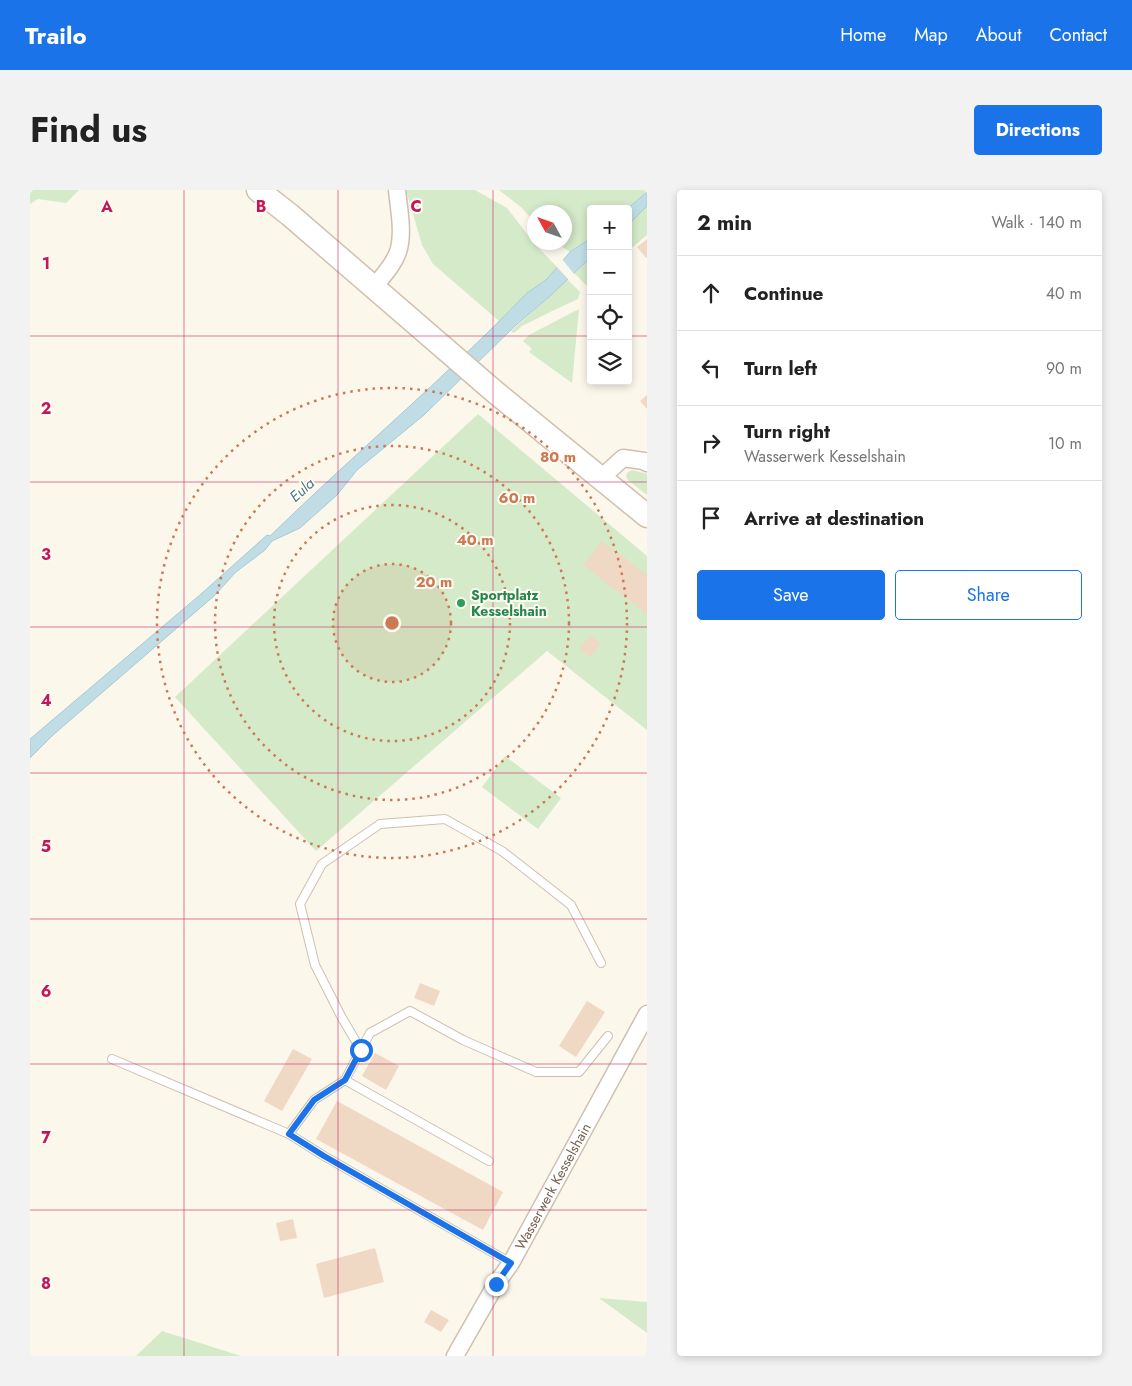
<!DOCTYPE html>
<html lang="en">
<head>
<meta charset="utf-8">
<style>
  body { margin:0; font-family:Jost,sans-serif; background:#f2f2f2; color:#222 }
  .controls { position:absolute; right:15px; top:15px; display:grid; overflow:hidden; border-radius:5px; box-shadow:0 2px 8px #0003 }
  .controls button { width:45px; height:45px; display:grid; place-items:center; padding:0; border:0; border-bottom:1px solid #e0e0e0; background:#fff; color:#222; font:25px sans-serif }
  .compass { position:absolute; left:497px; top:15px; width:45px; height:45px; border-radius:50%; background:#fff; box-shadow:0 2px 8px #0003; rotate:310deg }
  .stop { position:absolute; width:15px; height:15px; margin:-11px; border:4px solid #1a73e8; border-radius:50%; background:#fff }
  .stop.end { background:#1a73e8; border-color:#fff; box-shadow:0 1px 5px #0008 }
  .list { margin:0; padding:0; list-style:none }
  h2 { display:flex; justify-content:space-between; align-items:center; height:65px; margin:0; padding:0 20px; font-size:21px }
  h2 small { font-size:16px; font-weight:400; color:#767676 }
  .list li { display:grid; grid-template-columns:32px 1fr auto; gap:15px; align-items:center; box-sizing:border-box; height:75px; padding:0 20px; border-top:1px solid #e0e0e0 }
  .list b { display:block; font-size:19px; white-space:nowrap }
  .list p { margin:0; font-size:16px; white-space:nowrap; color:#767676 }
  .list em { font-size:16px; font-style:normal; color:#767676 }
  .actions { display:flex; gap:10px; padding:15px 20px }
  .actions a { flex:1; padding:11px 0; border:1px solid #1a73e8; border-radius:5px; text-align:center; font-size:18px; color:#1a73e8 }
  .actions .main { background:#1a73e8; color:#fff }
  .icon { flex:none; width:28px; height:28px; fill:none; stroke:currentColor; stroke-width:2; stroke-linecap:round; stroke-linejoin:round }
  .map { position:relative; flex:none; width:617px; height:1166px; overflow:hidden; border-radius:5px }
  header { display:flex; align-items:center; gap:30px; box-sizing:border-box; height:70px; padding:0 25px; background:#1a73e8; color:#fff }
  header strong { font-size:24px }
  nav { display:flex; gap:28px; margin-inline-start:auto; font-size:18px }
  .intro { display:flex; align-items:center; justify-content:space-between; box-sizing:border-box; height:120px; padding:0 30px }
  h1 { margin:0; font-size:35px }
  .button { padding:12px 22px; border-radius:5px; background:#1a73e8; color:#fff; font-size:18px; font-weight:700 }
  main { display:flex; gap:30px; padding:0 30px }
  aside { flex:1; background:#fff; border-radius:5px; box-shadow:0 2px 8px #0003 }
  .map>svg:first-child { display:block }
</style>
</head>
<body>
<header>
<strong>Trailo</strong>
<nav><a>Home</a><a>Map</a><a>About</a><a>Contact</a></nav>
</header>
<div class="intro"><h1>Find us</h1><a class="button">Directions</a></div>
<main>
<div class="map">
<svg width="617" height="1166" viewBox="0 0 617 1166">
  <rect width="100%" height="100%" fill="#fcf7eb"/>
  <g fill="#d4eac9">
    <path d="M 0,0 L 49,0 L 36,13 L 8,9 L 0,14 Z"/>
    <path d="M 376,0 L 445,0 L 477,18 L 504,53 L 527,77 L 516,90 L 497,103 L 469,131 L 403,74 L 392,55 Z"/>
    <path d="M 469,0 L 617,0 L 617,2 L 597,19 L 561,19 L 561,48 L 540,62 L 526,53 L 534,52 L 534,22 L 504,22 L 504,32 L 492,18 Z"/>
    <path d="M 617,16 L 617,45 L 598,61 L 598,35 Z"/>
    <path d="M 561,67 L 561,95 L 559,98 L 544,83 Z"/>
    <path d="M 537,89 L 550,102 L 548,109 L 518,123 L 492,136 L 484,143 L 481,141 L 519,107 Z"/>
    <path d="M 549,119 L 542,193 L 499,162 L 502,159 L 493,151 L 499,145 Z"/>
    <path d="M 448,224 L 617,366 L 617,540 L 517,461 L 286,661 L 145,507 Z"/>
    <path d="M 602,280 L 617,284 L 617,305 L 599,291 L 596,287 L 597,283 Z"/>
    <path d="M 475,566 L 531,608 L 508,639 L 452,597 Z"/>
    <path d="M 569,1108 L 617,1112 L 617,1143 Z"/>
    <path d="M 132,1141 L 211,1166 L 106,1166 Z"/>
  </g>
  <g fill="#c0dde6" stroke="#a6cbd7">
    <path d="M 617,2 L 617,16 L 598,35 L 597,19 Z"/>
    <path d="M 561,48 L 561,67 L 519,107 L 486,135 L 394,225 L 327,280 L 307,305 L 270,338 L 242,351 L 235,360 L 206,382 L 184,406 L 23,545 L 0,568 L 0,549 L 171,404 L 237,345 L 240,346 C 324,264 415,188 497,103 L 516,90 L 540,62 Z"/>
  </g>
  <path fill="#fcf7eb" d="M 531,68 L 545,85 L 539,90 L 525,75 Z"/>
  <g fill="#f0d9c4">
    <path d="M 617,49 L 617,67 L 616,68 L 607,57 Z"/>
    <path d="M 617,205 L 617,219 L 610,211 Z"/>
    <path d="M 572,351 L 617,385 L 617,427 L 614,425 L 616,423 L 553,375 Z"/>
    <path d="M 560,445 L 571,454 L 560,467 L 549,458 Z"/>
    <path d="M 390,793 L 410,801 L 404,816 L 384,808 Z"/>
    <path d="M 557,811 L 575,822 L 546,867 L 529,856 Z"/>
    <path d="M 263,859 L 282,869 L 252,921 L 234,911 Z"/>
    <path d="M 345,863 L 369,876 L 356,900 L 332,886 Z"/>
    <path d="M 307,911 L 473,1002 L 453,1040 L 286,949 Z"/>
    <path d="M 263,1029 L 267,1048 L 250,1051 L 246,1033 Z"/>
    <path d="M 345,1058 L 354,1092 L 294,1108 L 286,1074 Z"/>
    <path d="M 401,1120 L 419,1130 L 411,1142 L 394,1132 Z"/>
  </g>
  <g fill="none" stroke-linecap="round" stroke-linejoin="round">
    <g stroke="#cec0b0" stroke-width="10">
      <g id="lane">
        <path d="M 331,860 L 312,828 L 285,775 L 270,714 L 292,674 L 350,634 L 415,629 L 472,661 L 541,715 L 571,773"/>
        <path d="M 82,869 L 259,944 L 294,966 L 481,1073"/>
        <path d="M 315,890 L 340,843 L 380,821 L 433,850 L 506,882 L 549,882 L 578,846"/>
        <path d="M 259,944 L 284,910 L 315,890 L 459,971"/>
      </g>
    </g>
    <g stroke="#cec0b0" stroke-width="19">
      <g id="street">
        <path d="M 343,98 C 352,87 363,76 368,62 C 374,43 369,20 367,0"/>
        <path d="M 570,289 L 593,268 L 614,271 L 617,273"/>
        <path id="s1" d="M 425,1166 L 466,1094 L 481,1073 L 617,824"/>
      </g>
    </g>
    <g stroke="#d1c1ae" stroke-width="25">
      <path id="secondary" d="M 228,0 L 260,25 L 465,202 L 617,326"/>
    </g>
    <use href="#lane" stroke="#fff" stroke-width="8"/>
    <use href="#street" stroke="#fff" stroke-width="16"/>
    <use href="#secondary" stroke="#fff" stroke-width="22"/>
  </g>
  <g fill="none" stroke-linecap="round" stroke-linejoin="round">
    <path stroke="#1a73e8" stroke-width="6" d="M 331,860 L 315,890 L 284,910 L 259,944 L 294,966 L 481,1073 L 466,1094"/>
  </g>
  <path fill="none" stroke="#c2185b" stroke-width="1" stroke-opacity="0.55" d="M 154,0 L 154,1166M 308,0 L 308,1166M 463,0 L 463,1166M 0,146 L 561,146M 598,146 L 617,146M 0,292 L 617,292M 0,437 L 617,437M 0,583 L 617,583M 0,729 L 617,729M 0,874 L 617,874M 0,1020 L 617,1020"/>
  <circle cx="362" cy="433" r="59" fill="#cb7a55" fill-opacity=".12"/>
  <g fill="none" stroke="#cb7a55" stroke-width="2.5" stroke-dasharray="2.5 5">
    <circle cx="362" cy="433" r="59"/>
    <circle cx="362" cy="433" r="118"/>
    <circle cx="362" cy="433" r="177"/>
    <circle cx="362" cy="433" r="235"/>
  </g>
  <circle fill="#2e9e5b" stroke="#fefbf2" stroke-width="2" cx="431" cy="413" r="5"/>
  <g text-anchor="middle" stroke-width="4" stroke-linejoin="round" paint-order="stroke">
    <g font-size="14" font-weight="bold" fill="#27864d" stroke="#fefbf2" text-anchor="start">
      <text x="441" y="410">Sportplatz<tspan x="441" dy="16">Kesselshain</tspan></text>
    </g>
    <g font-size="14" fill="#77604e" stroke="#fefbf2">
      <text dy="5" stroke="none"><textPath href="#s1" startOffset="196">Wasserwerk Kesselshain</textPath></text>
    </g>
    <g font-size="15" font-style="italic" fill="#487989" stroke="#fefbf2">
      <text transform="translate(272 300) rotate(-42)" y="5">Eula</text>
    </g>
  </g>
  <g font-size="16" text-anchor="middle" font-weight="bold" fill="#c2185b" stroke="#fefbf2" stroke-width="4" stroke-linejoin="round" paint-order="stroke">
    <text x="77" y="22">A</text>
    <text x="231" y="22">B</text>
    <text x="386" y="22">C</text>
    <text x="16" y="79">1</text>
    <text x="16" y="224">2</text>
    <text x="16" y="370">3</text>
    <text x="16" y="516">4</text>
    <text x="16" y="662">5</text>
    <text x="16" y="807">6</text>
    <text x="16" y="953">7</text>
    <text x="16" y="1099">8</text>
  </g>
  <circle cx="362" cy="433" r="8" fill="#cb7a55" stroke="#fefbf2" stroke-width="2.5"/>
  <g font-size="15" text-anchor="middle" font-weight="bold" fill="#cb7a55" stroke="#fefbf2" stroke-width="4" stroke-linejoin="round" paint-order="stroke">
    <text x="528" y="272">80 m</text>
    <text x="487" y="313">60 m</text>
    <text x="445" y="355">40 m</text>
    <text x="404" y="397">20 m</text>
  </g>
</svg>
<div class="controls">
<button>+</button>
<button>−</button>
<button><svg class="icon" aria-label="locate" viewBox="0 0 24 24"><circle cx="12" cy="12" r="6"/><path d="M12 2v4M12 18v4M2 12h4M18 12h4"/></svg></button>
<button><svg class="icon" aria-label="layers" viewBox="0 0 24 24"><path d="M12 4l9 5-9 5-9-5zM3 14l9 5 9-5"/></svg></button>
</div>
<svg class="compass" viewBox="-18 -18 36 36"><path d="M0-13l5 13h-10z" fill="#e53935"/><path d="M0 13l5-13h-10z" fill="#767676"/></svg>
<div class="stop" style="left:331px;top:860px"></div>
<div class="stop end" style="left:466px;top:1094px"></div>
</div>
<aside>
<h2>2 min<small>Walk · 140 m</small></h2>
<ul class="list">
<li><svg class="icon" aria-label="ahead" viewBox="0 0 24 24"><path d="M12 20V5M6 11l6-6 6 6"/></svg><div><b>Continue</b></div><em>40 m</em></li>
<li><svg class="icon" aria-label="left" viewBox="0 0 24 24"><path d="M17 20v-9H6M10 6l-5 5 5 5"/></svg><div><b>Turn left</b></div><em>90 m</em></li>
<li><svg class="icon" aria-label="right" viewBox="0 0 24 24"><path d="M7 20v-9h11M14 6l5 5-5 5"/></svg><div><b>Turn right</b><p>Wasserwerk Kesselshain</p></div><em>10 m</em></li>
<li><svg class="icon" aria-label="arrive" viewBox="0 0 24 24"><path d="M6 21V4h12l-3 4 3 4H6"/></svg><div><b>Arrive at destination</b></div></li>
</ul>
<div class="actions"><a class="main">Save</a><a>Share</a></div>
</aside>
</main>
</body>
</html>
